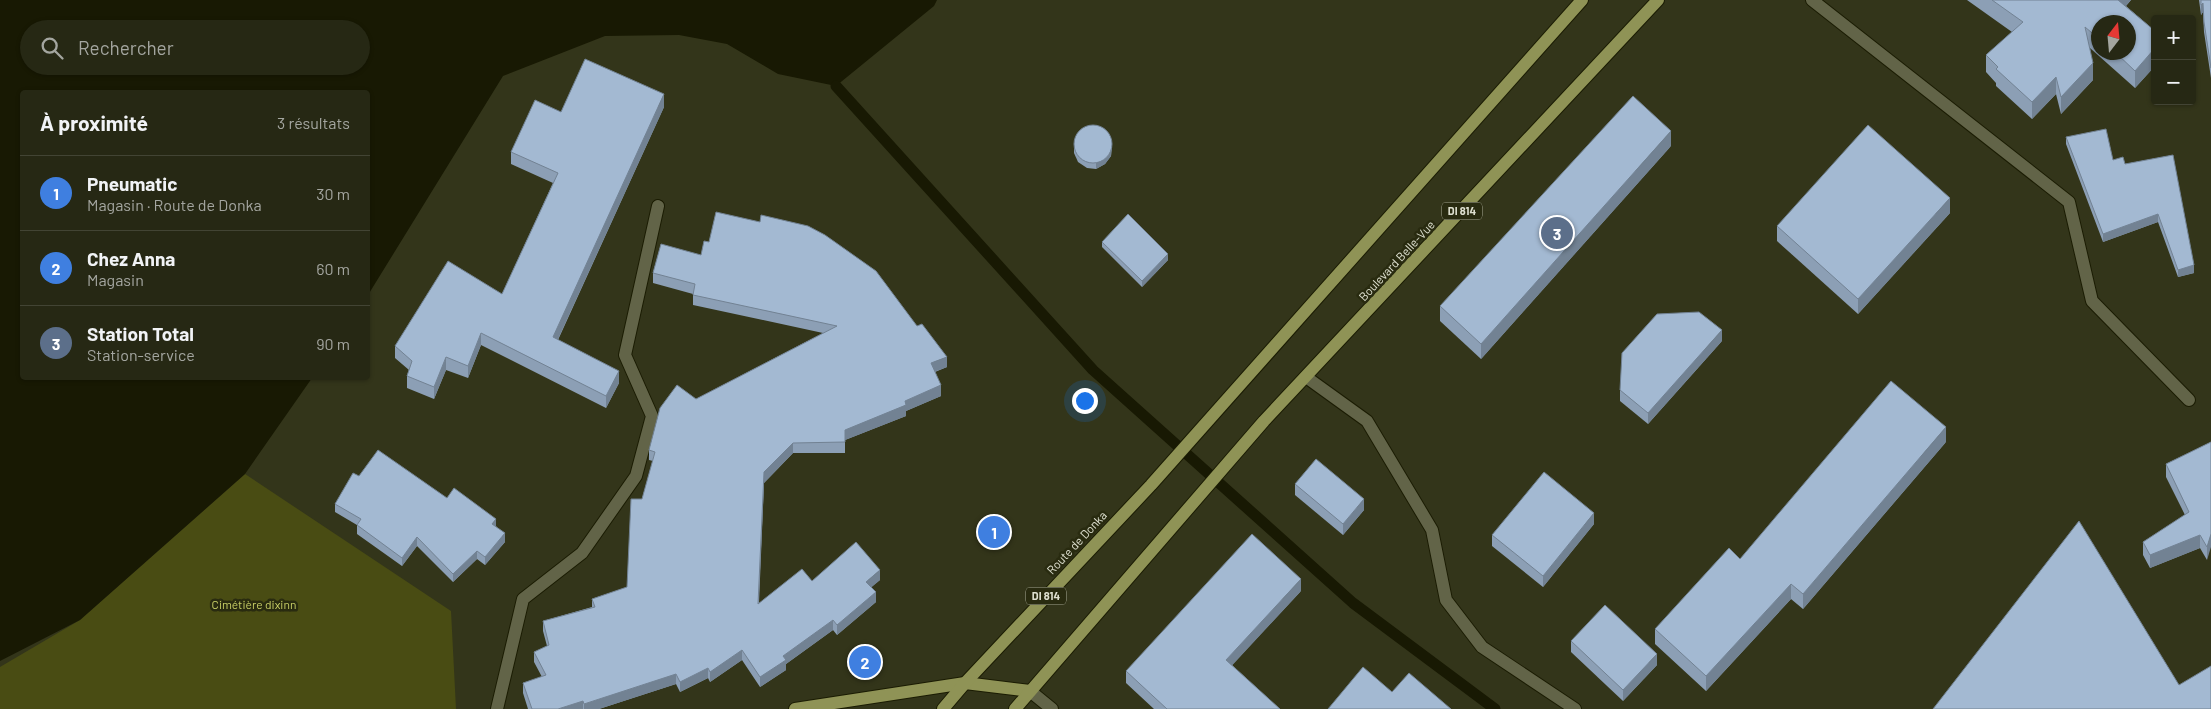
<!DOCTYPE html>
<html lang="fr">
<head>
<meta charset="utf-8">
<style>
  body { margin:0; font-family:Barlow,sans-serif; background:#2e301d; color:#f1f3f6 }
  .controls { position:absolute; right:15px; top:15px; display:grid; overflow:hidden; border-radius:5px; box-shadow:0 1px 4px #0004 }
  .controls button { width:45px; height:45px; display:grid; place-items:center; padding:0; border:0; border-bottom:1px solid #424434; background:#262814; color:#f1f3f6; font:25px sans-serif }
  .compass { position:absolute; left:2091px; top:15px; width:45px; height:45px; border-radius:50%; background:#262814; box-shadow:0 1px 4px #0004; rotate:16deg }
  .you { position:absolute; left:1084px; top:400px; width:18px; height:18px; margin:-12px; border:4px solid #fff; border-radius:50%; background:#1a73e8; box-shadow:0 0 0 8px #1a73e833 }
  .badge { display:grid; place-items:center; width:32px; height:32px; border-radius:50%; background:#db2777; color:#fff; font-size:16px; font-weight:700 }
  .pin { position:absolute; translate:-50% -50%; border:2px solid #fff; box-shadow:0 1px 5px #0006 }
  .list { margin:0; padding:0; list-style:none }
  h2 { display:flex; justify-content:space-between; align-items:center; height:65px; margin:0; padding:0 20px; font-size:21px }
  h2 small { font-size:16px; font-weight:400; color:#a4a6a0 }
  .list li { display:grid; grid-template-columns:32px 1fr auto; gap:15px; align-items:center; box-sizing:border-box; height:75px; padding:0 20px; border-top:1px solid #424434 }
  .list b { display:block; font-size:19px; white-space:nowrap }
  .list p { margin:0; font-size:16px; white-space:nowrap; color:#a4a6a0 }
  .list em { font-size:16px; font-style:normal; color:#a4a6a0 }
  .icon { flex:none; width:28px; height:28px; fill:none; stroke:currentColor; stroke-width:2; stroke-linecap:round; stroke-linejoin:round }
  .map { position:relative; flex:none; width:2211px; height:709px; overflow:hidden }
  .search { position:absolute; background:#262814; box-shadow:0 1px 4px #0004; left:20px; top:20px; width:350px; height:55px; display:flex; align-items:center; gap:12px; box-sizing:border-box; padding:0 18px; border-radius:28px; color:#a4a6a0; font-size:19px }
  .panel { position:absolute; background:#262814; box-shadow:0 1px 4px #0004; left:20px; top:90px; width:350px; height:290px; border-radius:5px }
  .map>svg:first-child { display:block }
</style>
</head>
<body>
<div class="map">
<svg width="2211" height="709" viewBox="0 0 2211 709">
  <rect width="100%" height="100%" fill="#33351a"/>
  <path fill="#494c13" d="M 245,474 L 451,611 L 456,709 L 0,709 L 0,667 L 80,620 Z"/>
  <path fill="#181903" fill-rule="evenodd" d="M 0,0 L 937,0 L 934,6 L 836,86 L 778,74 L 727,44 L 679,35 L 605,36 L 503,76 L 368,295 L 368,92 L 22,92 L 22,378 L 312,378 L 245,474 L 80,620 L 0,661 ZM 29,29 L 361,29 L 361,66 L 29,66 Z"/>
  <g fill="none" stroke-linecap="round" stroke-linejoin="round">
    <path stroke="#181903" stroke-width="11" d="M 836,86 L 1093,370 L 1353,603 L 1495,709"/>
    <g stroke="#1b1c03" stroke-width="14">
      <g id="minor">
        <path d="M 1812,0 L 2069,202 L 2092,301 L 2189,400"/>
        <path d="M 1306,377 L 1367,421 L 1432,530 L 1446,600 L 1482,647 L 1575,709"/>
        <path d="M 1030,691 L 1052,709"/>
        <path d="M 497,709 L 523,599 L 582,553 L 636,476 L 652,416 L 625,355 L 658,206"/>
      </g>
    </g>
    <g stroke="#1b1c03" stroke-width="14">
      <g id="major">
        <path d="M 795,709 L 965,683 L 1030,691"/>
        <path d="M 943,709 L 965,683 L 1151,485 L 1582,0"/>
        <path d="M 1015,709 L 1264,421 L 1658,0"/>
      </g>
    </g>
    <use href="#minor" stroke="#626448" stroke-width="12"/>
    <use href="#major" stroke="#8f9356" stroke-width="12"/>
  </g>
  <g fill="#8c9fb5" fill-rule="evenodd">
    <path d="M 1967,0 L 2131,0 L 2126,6 L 2155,31 L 2155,66 L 2135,88 L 2090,48 L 2093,80 L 2061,114 L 2056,94 L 2032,119 L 1996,86 L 1996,83 L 1986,72 L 1986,55 L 2012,32 ZM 2098,22 L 2128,52 L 2098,52 Z"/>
    <path d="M 2199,0 L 2211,0 L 2211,78 L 2204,32 L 2203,12 L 2201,15 Z"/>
    <path d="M 664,107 L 558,340 L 619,383 L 606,408 L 481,345 L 468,378 L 446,370 L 434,399 L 407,388 L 407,376 L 409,370 L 395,358 L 395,346 L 502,294 L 553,183 L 511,164 L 511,152 L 561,112 Z"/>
    <path d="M 2066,137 L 2113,160 L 2125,164 L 2173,155 L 2194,273 L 2178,277 L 2158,222 L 2103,242 L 2066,144 Z"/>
    <path d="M 1671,146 L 1481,359 L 1440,321 L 1440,306 Z"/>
    <path d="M 1112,147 L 1111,156 L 1105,164 L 1096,169 L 1087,168 L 1078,162 L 1074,153 L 1074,148 Z"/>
    <path d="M 1950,213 L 1858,314 L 1777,241 L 1777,226 Z"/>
    <path d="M 1102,242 L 1168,260 L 1142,287 L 1102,247 Z"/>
    <path d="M 661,244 L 947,367 L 935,372 L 941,396 L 906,411 L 906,416 L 845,440 L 845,453 L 793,453 L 764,483 L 759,603 L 812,581 L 880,580 L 871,587 L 876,602 L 837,635 L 833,630 L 786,664 L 786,670 L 760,687 L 742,660 L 710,682 L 708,678 L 680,692 L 676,684 L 599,709 L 528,709 L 523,693 L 523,683 L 542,677 L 534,662 L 534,652 L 547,646 L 543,631 L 543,621 L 592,607 L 592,599 L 627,587 L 642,499 L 653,461 L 649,460 L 649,450 L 696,399 L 823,333 L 693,305 L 693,294 L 653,283 L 653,273 Z"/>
    <path d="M 1722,341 L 1648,424 L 1620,401 L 1620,390 Z"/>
    <path d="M 1946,442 L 1803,609 L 1791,599 L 1706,691 L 1655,644 L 1655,629 L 1740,559 Z"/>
    <path d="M 2211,442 L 2207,560 L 2200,548 L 2150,568 L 2143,555 L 2143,542 L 2185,515 L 2166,477 L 2166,464 Z"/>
    <path d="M 359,476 L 447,498 L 496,526 L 505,542 L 485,565 L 477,559 L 453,582 L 417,546 L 402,566 L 357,534 L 357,525 L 335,512 L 335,504 Z"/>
    <path d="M 1295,484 L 1364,510 L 1343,535 L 1295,495 Z"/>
    <path d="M 1594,524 L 1543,587 L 1492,546 L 1492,535 Z"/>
    <path d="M 1301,591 L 1232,665 L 1280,709 L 1154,709 L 1126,683 L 1126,671 Z"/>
    <path d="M 1571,641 L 1657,665 L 1623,701 L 1571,652 Z"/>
  </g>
  <g fill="#728293">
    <path d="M 2117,0 L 2131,0 L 2117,16 Z"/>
    <path d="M 2203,3 L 2203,12 L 2201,15 L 2201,5 Z"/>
    <path d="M 2155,48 L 2155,66 L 2135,88 L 2135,71 Z"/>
    <path d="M 2093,63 L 2093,80 L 2061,114 L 2061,97 Z"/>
    <path d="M 2056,77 L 2056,94 L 2032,119 L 2032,102 Z"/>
    <path d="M 664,94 L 664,107 L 553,350 L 553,337 Z"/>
    <path d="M 1671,131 L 1671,146 L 1481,359 L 1481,344 Z"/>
    <path d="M 1112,141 L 1111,156 L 1105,164 L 1096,169 L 1096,163 Z"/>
    <path d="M 1950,198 L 1950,213 L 1858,314 L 1858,299 Z"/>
    <path d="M 2158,214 L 2158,222 L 2103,242 L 2103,234 Z"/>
    <path d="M 1168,254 L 1168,260 L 1142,287 L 1142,281 Z"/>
    <path d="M 2194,265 L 2194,273 L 2178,277 L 2178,270 Z"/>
    <path d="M 1722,330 L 1722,341 L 1648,424 L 1648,413 Z"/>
    <path d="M 481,333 L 481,345 L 468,378 L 468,366 Z"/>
    <path d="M 446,357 L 446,370 L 434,399 L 434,387 Z"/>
    <path d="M 947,357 L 947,367 L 931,373 L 931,363 Z"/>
    <path d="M 619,371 L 619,383 L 606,408 L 606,396 Z"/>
    <path d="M 941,385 L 941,396 L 906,411 L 906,416 L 845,440 L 845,430 L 905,401 Z"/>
    <path d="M 1946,427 L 1946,442 L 1803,609 L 1803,594 Z"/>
    <path d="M 793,443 L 793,453 L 764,483 L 758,614 L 764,472 Z"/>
    <path d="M 1364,499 L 1364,510 L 1343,535 L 1343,524 Z"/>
    <path d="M 1594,513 L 1594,524 L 1543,587 L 1543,576 Z"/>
    <path d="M 496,519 L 496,527 L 492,524 Z"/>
    <path d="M 505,533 L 505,542 L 485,565 L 485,557 Z"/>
    <path d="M 2211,534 L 2211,547 L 2207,560 L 2207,547 Z"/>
    <path d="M 2200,535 L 2200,548 L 2150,568 L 2150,555 Z"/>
    <path d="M 417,537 L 417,546 L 402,566 L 402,558 Z"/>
    <path d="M 477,551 L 477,559 L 453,582 L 453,574 Z"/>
    <path d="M 880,570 L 880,580 L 866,592 L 866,582 Z"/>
    <path d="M 1301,579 L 1301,591 L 1226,672 L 1226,660 Z"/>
    <path d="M 1791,584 L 1791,599 L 1706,691 L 1706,676 Z"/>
    <path d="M 876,592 L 876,602 L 837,635 L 837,625 Z"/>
    <path d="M 833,620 L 833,630 L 786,664 L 786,670 L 760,687 L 760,677 L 783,656 Z"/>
    <path d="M 742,650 L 742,660 L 710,682 L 710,672 Z"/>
    <path d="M 1657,654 L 1657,665 L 1623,701 L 1623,690 Z"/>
    <path d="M 708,668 L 708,678 L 680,692 L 680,682 Z"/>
    <path d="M 676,674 L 676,684 L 599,709 L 584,709 L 584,704 Z"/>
    <path d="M 583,701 L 583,709 L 558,709 Z"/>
  </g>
  <g fill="#a3b9d2" stroke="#728293">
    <path d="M 1992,0 L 2118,0 L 2155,31 L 2155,48 L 2135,71 L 2115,52 L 2128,52 L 2128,22 L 2098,22 L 2098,38 L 2085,27 L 2093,63 L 2061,97 L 2056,77 L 2032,102 L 1996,69 L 1998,67 L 1986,55 L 2023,22 Z"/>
    <path d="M 2201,0 L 2211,0 L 2211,68 L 2204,22 L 2203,3 L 2201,5 Z"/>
    <path d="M 585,59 L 664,94 L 553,337 L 619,371 L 606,396 L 481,333 L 468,366 L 446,357 L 434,387 L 407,376 L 412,361 L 395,346 L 448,261 L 502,294 L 558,173 L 511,152 L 535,100 L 561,112 Z"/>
    <path d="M 1633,96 L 1671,131 L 1481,344 L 1440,306 Z"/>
    <path d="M 1868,125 L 1950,198 L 1858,299 L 1777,226 Z"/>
    <circle cx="1093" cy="144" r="19"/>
    <path d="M 2106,129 L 2113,160 L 2123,157 L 2125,164 L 2173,155 L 2194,265 L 2178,270 L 2158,214 L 2103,234 L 2066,137 Z"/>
    <path d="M 716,212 L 760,222 L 761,215 L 808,226 L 825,235 L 876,271 L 917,326 L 922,324 L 947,357 L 931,363 L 941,385 L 905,401 L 906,405 L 845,430 L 845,442 L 793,443 L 764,472 L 758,604 L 802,569 L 812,581 L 856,542 L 880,570 L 866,582 L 876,592 L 837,625 L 833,620 L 783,656 L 786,660 L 760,677 L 742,650 L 710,672 L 708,668 L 680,682 L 676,674 L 584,704 L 583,701 L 558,709 L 532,709 L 523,683 L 546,675 L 534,652 L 549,645 L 543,621 L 595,607 L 592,599 L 627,587 L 631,499 L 642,499 L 655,452 L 649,450 L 660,408 L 677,385 L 696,399 L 837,326 L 693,295 L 695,284 L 653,273 L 661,244 L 701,255 L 704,241 L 709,242 Z"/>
    <path d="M 1128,214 L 1168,254 L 1142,281 L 1102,242 Z"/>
    <path d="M 1699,312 L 1722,330 L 1648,413 L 1620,390 L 1622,353 L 1657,314 Z"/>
    <path d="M 1891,381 L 1946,427 L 1803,594 L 1791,584 L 1706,676 L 1655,629 L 1729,548 L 1740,559 Z"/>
    <path d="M 2211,442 L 2211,534 L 2207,547 L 2200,535 L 2150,555 L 2143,542 L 2189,512 L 2166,464 Z"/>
    <path d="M 378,450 L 447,498 L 454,488 L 496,519 L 492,524 L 505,533 L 485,557 L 477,551 L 453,574 L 417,537 L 402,558 L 357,525 L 361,519 L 335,504 L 353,473 L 359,476 Z"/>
    <path d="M 1316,459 L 1364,499 L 1343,524 L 1295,484 Z"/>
    <path d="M 1544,472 L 1594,513 L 1543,576 L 1492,535 Z"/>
    <path d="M 2079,521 L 2179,685 L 2211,666 L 2211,709 L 1933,709 Z"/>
    <path d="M 1252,534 L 1301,579 L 1226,660 L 1280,709 L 1167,709 L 1126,671 Z"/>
    <path d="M 1605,605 L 1657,654 L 1623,690 L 1571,641 Z"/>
    <path d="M 1363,667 L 1392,692 L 1409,673 L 1451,709 L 1328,709 Z"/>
  </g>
  <g text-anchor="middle" stroke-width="5" stroke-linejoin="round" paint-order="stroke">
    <g fill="#292b10" stroke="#a8aa96" stroke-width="1">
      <rect x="1442" y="202.5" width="40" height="17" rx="4"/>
      <rect x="1026" y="587.5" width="40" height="17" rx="4"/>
    </g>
    <g font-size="11" font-weight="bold" fill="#dee0d0">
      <text x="1462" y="215">DI 814</text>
      <text x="1046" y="600">DI 814</text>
    </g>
    <g font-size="12" fill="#dee0d0" stroke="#292b10">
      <text transform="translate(1397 261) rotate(-47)" y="4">Boulevard Belle-Vue</text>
      <text transform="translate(1077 543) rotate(-47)" y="4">Route de Donka</text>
    </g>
    <g font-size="12" fill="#c7ce65" stroke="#292b10">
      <text x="254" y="609">Cimétière dixinn</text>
    </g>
  </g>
</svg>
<div class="controls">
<button>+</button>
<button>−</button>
</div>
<svg class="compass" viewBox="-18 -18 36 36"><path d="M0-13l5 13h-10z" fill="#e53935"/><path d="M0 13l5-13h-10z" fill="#a4a6a0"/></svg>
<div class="you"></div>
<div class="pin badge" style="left:994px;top:532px;background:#3f7fe0">1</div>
<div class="pin badge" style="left:865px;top:662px;background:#3f7fe0">2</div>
<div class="pin badge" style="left:1557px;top:233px;background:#5c6f8a">3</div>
<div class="search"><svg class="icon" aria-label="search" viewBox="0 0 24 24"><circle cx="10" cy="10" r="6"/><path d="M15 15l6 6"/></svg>Rechercher</div>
<section class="panel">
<h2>À proximité<small>3 résultats</small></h2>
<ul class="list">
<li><span class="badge" style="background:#3f7fe0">1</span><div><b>Pneumatic</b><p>Magasin · Route de Donka</p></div><em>30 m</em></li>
<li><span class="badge" style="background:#3f7fe0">2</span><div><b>Chez Anna</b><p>Magasin</p></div><em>60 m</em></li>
<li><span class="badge" style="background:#5c6f8a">3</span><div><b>Station Total</b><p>Station-service</p></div><em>90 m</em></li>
</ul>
</section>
</div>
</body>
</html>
